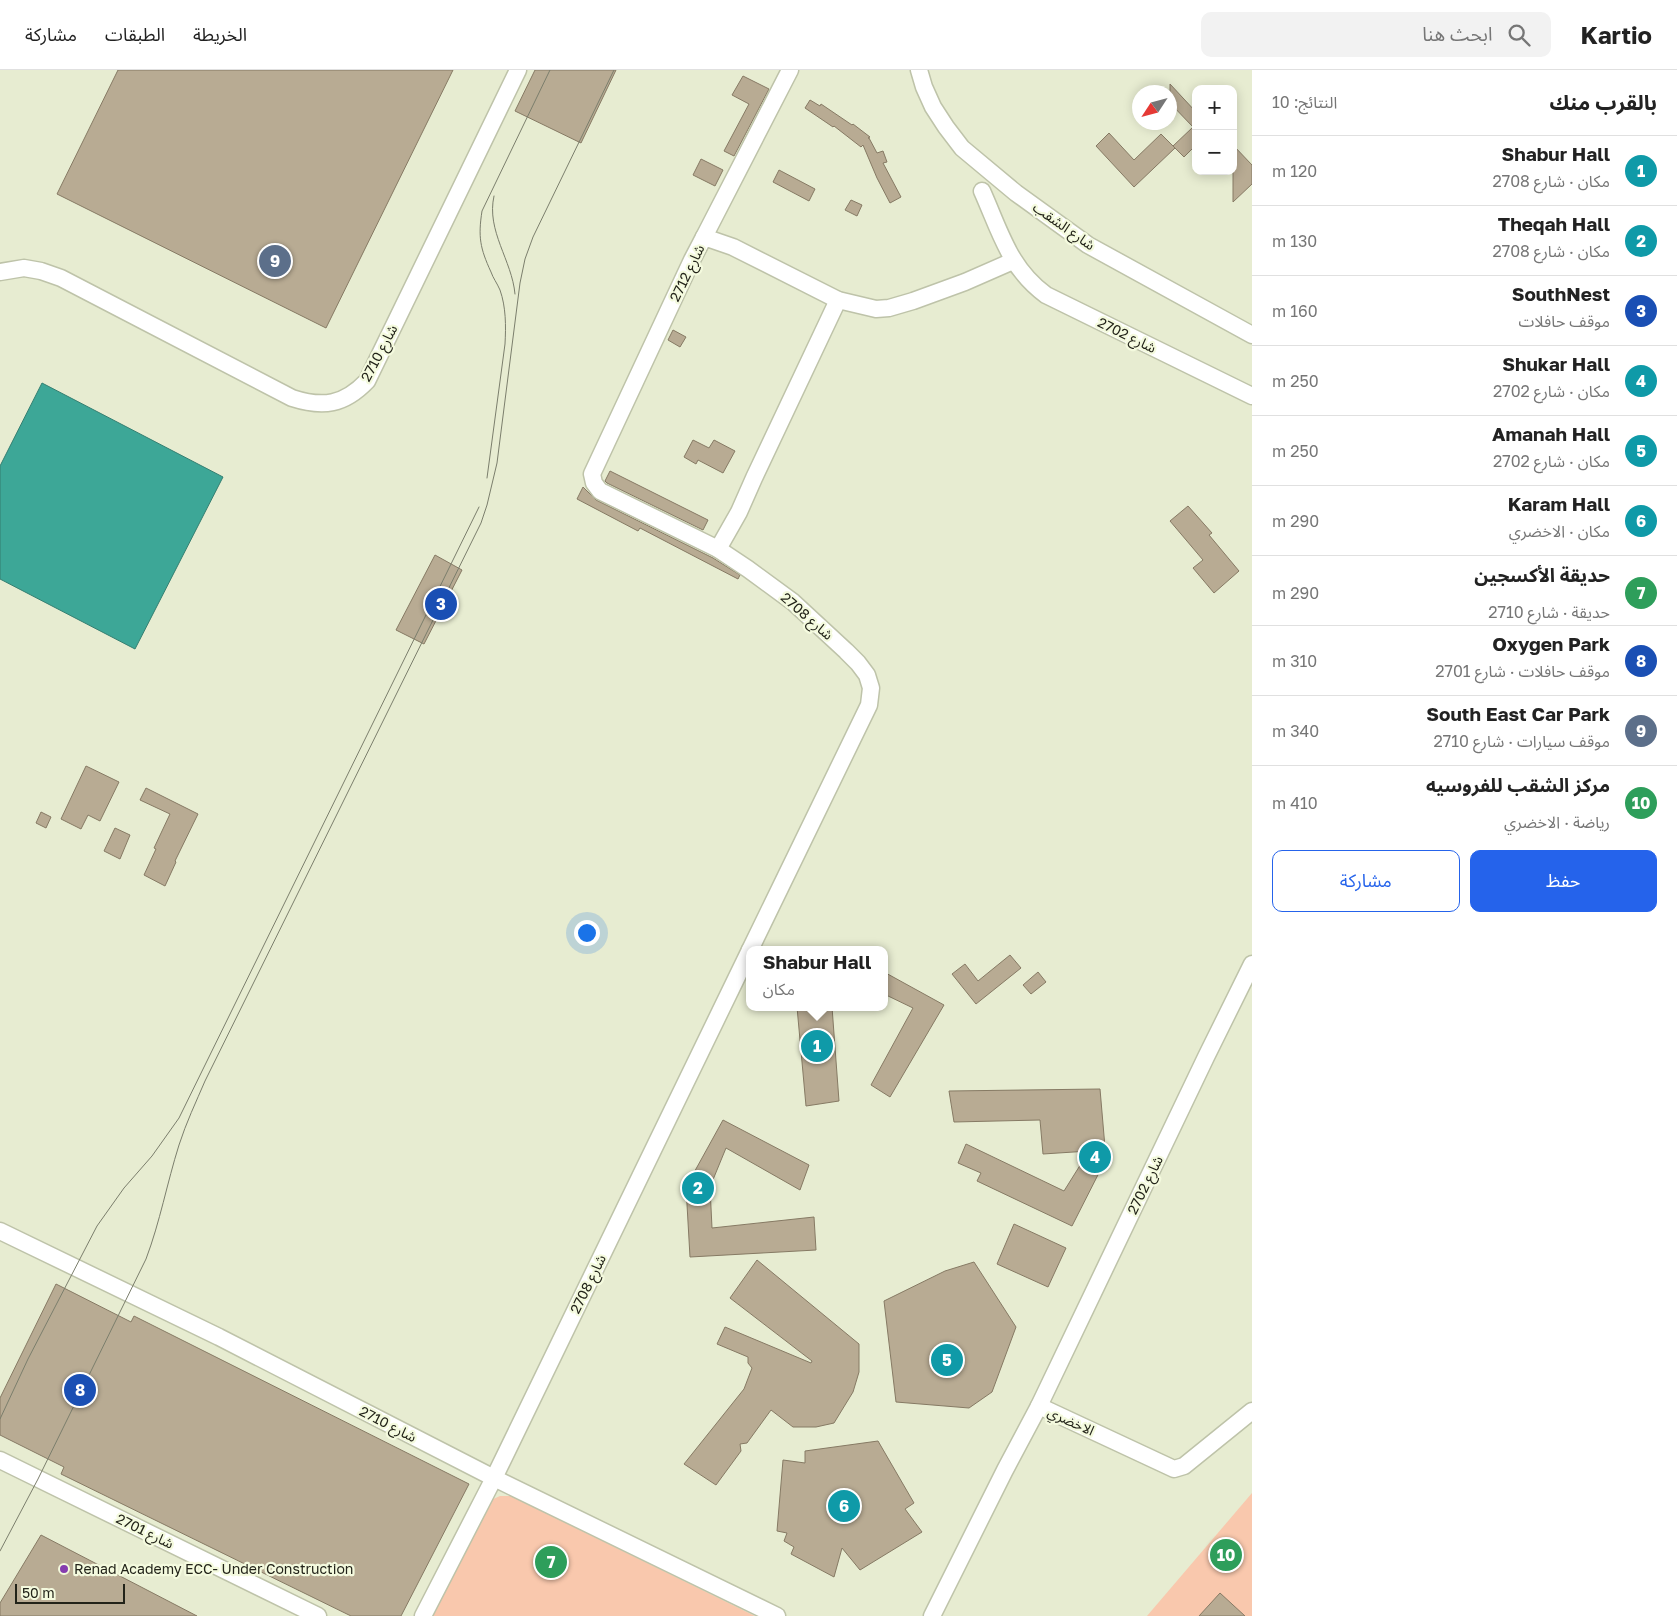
<!DOCTYPE html>
<html lang="ar">
<head>
<meta charset="utf-8">
<style>
  body { margin:0; font-family:"Golos Text","Noto Sans Arabic",sans-serif; background:#f2f2f2; color:#222; direction:rtl }
  .controls { position:absolute; right:15px; top:15px; display:grid; overflow:hidden; border-radius:10px; box-shadow:0 2px 12px #0003 }
  .controls button { width:45px; height:45px; display:grid; place-items:center; padding:0; border:0; border-bottom:1px solid #e0e0e0; background:#fff; color:#222; font:25px sans-serif }
  .compass { position:absolute; left:1132px; top:15px; width:45px; height:45px; border-radius:50%; background:#fff; box-shadow:0 2px 12px #0003; rotate:234deg }
  .scale { position:absolute; left:15px; bottom:12px; width:110px; box-sizing:border-box; padding-left:5px; border:2px solid #222319; border-top:0; font-size:14px; line-height:18px; white-space:nowrap; color:#222319; -webkit-text-stroke:4px #f4fade; paint-order:stroke }
  .you { position:absolute; left:586px; top:862px; width:18px; height:18px; margin:-12px; border:4px solid #fff; border-radius:50%; background:#1a73e8; box-shadow:0 0 0 8px #1a73e833 }
  .badge { display:grid; place-items:center; width:32px; height:32px; border-radius:50%; background:#2563eb; color:#fff; font-size:16px; font-weight:700 }
  .pin { position:absolute; translate:-50% -50%; border:2px solid #fff; box-shadow:0 1px 5px #0006 }
  .popup { position:absolute; left:746px; top:876px; width:142px; height:65px; box-sizing:border-box; display:grid; place-content:center; border-radius:10px; background:#fff; filter:drop-shadow(0 1px 4px #0005); font-size:16px; white-space:nowrap; color:#767676 }
  .popup b { font-size:19px; color:#222 }
  .popup::after { content:''; position:absolute; left:50%; top:100%; margin-left:-10px; border:10px solid transparent; border-top-color:#fff }
  .list { margin:0; padding:0; list-style:none }
  h2 { display:flex; justify-content:space-between; align-items:center; height:65px; margin:0; padding:0 20px; font-size:21px }
  h2 small { font-size:16px; font-weight:400; color:#767676 }
  .list li { display:grid; grid-template-columns:32px 1fr auto; gap:15px; align-items:center; box-sizing:border-box; height:70px; padding:0 20px; border-top:1px solid #e0e0e0 }
  .list b { display:block; font-size:19px; white-space:nowrap }
  .list p { margin:0; font-size:16px; white-space:nowrap; color:#767676 }
  .list em { font-size:16px; font-style:normal; color:#767676 }
  .actions { display:flex; gap:10px; padding:15px 20px }
  .actions a { flex:1; padding:11px 0; border:1px solid #2563eb; border-radius:10px; text-align:center; font-size:18px; color:#2563eb }
  .actions .main { background:#2563eb; color:#fff }
  .icon { flex:none; width:28px; height:28px; fill:none; stroke:currentColor; stroke-width:2; stroke-linecap:round; stroke-linejoin:round }
  .map { position:relative; flex:none; width:1252px; height:1546px; overflow:hidden; direction:ltr }
  header { display:flex; align-items:center; gap:30px; box-sizing:border-box; height:70px; padding:0 25px; background:#fff; border-bottom:1px solid #e0e0e0 }
  header strong { font-size:24px }
  nav { display:flex; gap:28px; margin-inline-start:auto; font-size:18px }
  .search { width:350px; height:45px; background:#f2f2f2; display:flex; align-items:center; gap:12px; box-sizing:border-box; padding:0 18px; border-radius:10px; color:#767676; font-size:19px }
  main { display:flex }
  aside { flex:1; background:#fff }
  .map>svg:first-child { display:block }
</style>
</head>
<body>
<header>
<strong>Kartio</strong>
<div class="search"><svg class="icon" aria-label="search" viewBox="0 0 24 24"><circle cx="10" cy="10" r="6"/><path d="M15 15l6 6"/></svg>ابحث هنا</div>
<nav><a>الخريطة</a><a>الطبقات</a><a>مشاركة</a></nav>
</header>
<main>
<aside>
<h2>بالقرب منك<small>النتائج: 10</small></h2>
<ul class="list">
<li><span class="badge" style="background:#0f9aa8">1</span><div><b>Shabur Hall</b><p>مكان · شارع 2708</p></div><em>120 m</em></li>
<li><span class="badge" style="background:#0f9aa8">2</span><div><b>Theqah Hall</b><p>مكان · شارع 2708</p></div><em>130 m</em></li>
<li><span class="badge" style="background:#1a4fb4">3</span><div><b>SouthNest</b><p>موقف حافلات</p></div><em>160 m</em></li>
<li><span class="badge" style="background:#0f9aa8">4</span><div><b>Shukar Hall</b><p>مكان · شارع 2702</p></div><em>250 m</em></li>
<li><span class="badge" style="background:#0f9aa8">5</span><div><b>Amanah Hall</b><p>مكان · شارع 2702</p></div><em>250 m</em></li>
<li><span class="badge" style="background:#0f9aa8">6</span><div><b>Karam Hall</b><p>مكان · الاخضري</p></div><em>290 m</em></li>
<li><span class="badge" style="background:#2e9e5b">7</span><div><b>حديقة الأكسجين</b><p>حديقة · شارع 2710</p></div><em>290 m</em></li>
<li><span class="badge" style="background:#1a4fb4">8</span><div><b>Oxygen Park</b><p>موقف حافلات · شارع 2701</p></div><em>310 m</em></li>
<li><span class="badge" style="background:#5c6f8a">9</span><div><b>South East Car Park</b><p>موقف سيارات · شارع 2710</p></div><em>340 m</em></li>
<li><span class="badge" style="background:#2e9e5b">10</span><div><b>مركز الشقب للفروسيه</b><p>رياضة · الاخضري</p></div><em>410 m</em></li>
</ul>
<div class="actions"><a class="main">حفظ</a><a>مشاركة</a></div>
</aside>
<div class="map">
<svg width="1252" height="1546" viewBox="0 0 1252 1546">
  <rect width="100%" height="100%" fill="#e7ecd1"/>
  <g fill="#f9c8ad">
    <path d="M 1252,1423 L 1252,1546 L 1147,1546 Z"/>
    <path d="M 500,1426 L 511,1426 L 755,1546 L 430,1546 L 491,1430 Z"/>
  </g>
  <path fill="#3da797" stroke="#357f71" d="M 42,313 L 223,407 L 135,579 L 0,509 L 0,396 Z"/>
  <g fill="#b8ab93" stroke="#867a64">
    <path d="M 118,0 L 453,0 L 326,258 L 57,124 Z"/>
    <path d="M 535,0 L 616,0 L 581,73 L 515,41 Z"/>
    <path d="M 743,6 L 769,19 L 734,86 L 724,81 L 749,34 L 732,25 Z"/>
    <path d="M 1170,14 L 1196,42 L 1196,75 L 1184,87 L 1173,76 L 1193,57 L 1170,33 Z"/>
    <path d="M 810,30 L 820,36 L 821,34 L 852,55 L 853,54 L 870,67 L 868,68 L 869,68 L 877,83 L 883,81 L 887,92 L 883,93 L 901,127 L 890,133 L 877,108 L 863,75 L 861,77 L 834,56 L 833,57 L 805,38 Z"/>
    <path d="M 1109,63 L 1134,90 L 1161,64 L 1175,78 L 1134,117 L 1096,76 Z"/>
    <path d="M 1233,75 L 1252,95 L 1252,114 L 1233,132 Z"/>
    <path d="M 701,89 L 723,100 L 715,116 L 693,105 Z"/>
    <path d="M 779,100 L 815,119 L 809,131 L 773,112 Z"/>
    <path d="M 851,130 L 862,135 L 857,146 L 845,140 Z"/>
    <path d="M 673,260 L 686,267 L 680,277 L 668,270 Z"/>
    <path d="M 693,370 L 709,378 L 714,370 L 735,381 L 723,403 L 698,390 L 696,394 L 684,387 Z"/>
    <path d="M 610,401 L 708,450 L 703,460 L 607,413 L 605,411 Z"/>
    <path d="M 583,417 L 596,430 L 713,488 L 740,505 L 738,509 L 640,458 L 638,461 L 577,429 Z"/>
    <path d="M 1188,436 L 1212,463 L 1209,465 L 1239,501 L 1214,523 L 1193,498 L 1203,490 L 1170,451 Z"/>
    <path d="M 435,485 L 462,500 L 424,574 L 396,560 Z"/>
    <path d="M 86,696 L 119,712 L 100,751 L 88,745 L 81,759 L 61,749 Z"/>
    <path d="M 146,718 L 198,744 L 175,791 L 176,792 L 165,816 L 144,805 L 156,779 L 154,778 L 170,744 L 140,730 Z"/>
    <path d="M 41,742 L 51,747 L 46,758 L 36,753 Z"/>
    <path d="M 115,758 L 130,765 L 120,789 L 104,781 Z"/>
    <path d="M 1010,885 L 1021,898 L 976,934 L 952,904 L 965,894 L 978,911 Z"/>
    <path d="M 884,902 L 944,935 L 890,1027 L 871,1015 L 913,938 L 884,924 Z"/>
    <path d="M 1038,902 L 1046,912 L 1031,924 L 1023,915 Z"/>
    <path d="M 797,937 L 832,937 L 839,1031 L 806,1036 Z"/>
    <path d="M 1100,1019 L 1106,1089 L 1072,1156 L 977,1111 L 981,1103 L 958,1093 L 966,1074 L 1064,1121 L 1089,1081 L 1043,1084 L 1040,1050 L 954,1052 L 949,1021 Z"/>
    <path d="M 723,1050 L 809,1095 L 800,1120 L 726,1078 L 710,1117 L 712,1158 L 814,1147 L 816,1180 L 690,1187 L 686,1117 Z"/>
    <path d="M 1014,1154 L 1066,1178 L 1048,1217 L 997,1194 Z"/>
    <path d="M 757,1190 L 859,1274 L 859,1302 L 853,1322 L 834,1353 L 816,1357 L 793,1357 L 771,1340 L 747,1373 L 740,1374 L 741,1381 L 716,1415 L 684,1394 L 744,1319 L 752,1298 L 748,1293 L 748,1287 L 717,1274 L 725,1257 L 811,1293 L 812,1291 L 730,1228 Z"/>
    <path d="M 974,1192 L 1016,1257 L 992,1322 L 969,1338 L 896,1332 L 884,1231 L 945,1201 Z"/>
    <path d="M 56,1214 L 131,1252 L 134,1246 L 469,1414 L 401,1546 L 351,1546 L 61,1404 L 64,1397 L 0,1365 L 0,1328 Z"/>
    <path d="M 878,1371 L 914,1433 L 905,1439 L 922,1462 L 860,1500 L 842,1478 L 834,1507 L 791,1484 L 794,1477 L 784,1471 L 787,1463 L 777,1461 L 783,1390 L 805,1393 L 805,1381 Z"/>
    <path d="M 41,1465 L 197,1546 L 0,1546 L 0,1533 Z"/>
    <path d="M 1220,1523 L 1245,1546 L 1199,1546 Z"/>
  </g>
  <g fill="none" stroke-linecap="round" stroke-linejoin="round">
    <g stroke="#bec3a9" stroke-width="19">
      <g id="minor">
        <path d="M 919,0 L 924,17 L 933,37 L 946,57 L 962,78 L 1016,123 L 1088,175 L 1252,265"/>
        <path d="M 982,121 C 1000,161 1009,198 1046,225 L 1252,326"/>
        <path d="M 704,167 L 790,0"/>
        <path d="M 0,202 L 24,198 L 41,201 L 61,208 L 292,328 C 323,338 344,335 367,311 L 518,0"/>
        <path d="M 718,479 L 739,442 L 754,408 L 838,230"/>
        <path d="M 750,880 L 869,635 L 871,618 L 867,605 L 858,593 L 846,581 L 793,532 L 748,499 L 718,479 L 600,421 L 594,413 L 592,404 L 692,190 L 704,167 L 733,177 L 838,230 L 876,239 L 889,238 L 913,231 L 965,212 L 1013,191"/>
        <path d="M 0,1161 L 219,1267 L 494,1408 L 777,1546"/>
        <path d="M 1039,1336 L 1174,1399 L 1184,1396 L 1252,1341"/>
        <path d="M 0,1390 L 318,1546"/>
        <path d="M 423,1546 L 494,1408 L 750,880"/>
        <path d="M 932,1546 L 1005,1400 L 1039,1336 L 1206,987 L 1252,894"/>
      </g>
    </g>
    <use href="#minor" stroke="#fff" stroke-width="16"/>
    <g stroke="#7b7e6c" stroke-width="1">
      <path d="M 494,126 C 486,161 512,190 515,224"/>
      <path d="M 487,408 L 505,274 C 506,256 506,237 500,220 C 497,213 493,208 491,202 C 480,178 478,167 482,141 L 550,0"/>
      <path d="M 0,1349 L 28,1289 L 97,1156 L 124,1118 L 152,1086 L 179,1048 L 479,437"/>
      <path d="M 0,1481 L 38,1409 L 146,1189 C 160,1152 167,1113 179,1075 C 186,1053 196,1032 205,1011 L 481,453 L 487,435 L 497,393 L 520,213 L 525,189 L 533,167 L 614,0"/>
    </g>
  </g>
  <circle fill="#863daf" stroke="#f4fade" stroke-width="2" cx="64" cy="1499" r="5"/>
  <g text-anchor="middle" stroke-width="4.5" stroke-linejoin="round" paint-order="stroke">
    <g font-size="14" fill="#222319" stroke="#f4fade">
      <text transform="translate(1064 156) rotate(35)" y="5">شارع الشقب</text>
      <text transform="translate(687 203) rotate(-64)" y="5">شارع 2712</text>
      <text transform="translate(1127 265) rotate(26)" y="5">شارع 2702</text>
      <text transform="translate(379 283) rotate(-62)" y="5">شارع 2710</text>
      <text transform="translate(807 546) rotate(41)" y="5">شارع 2708</text>
      <text transform="translate(1145 1115) rotate(-64)" y="5">شارع 2702</text>
      <text transform="translate(588 1214) rotate(-64)" y="5">شارع 2708</text>
      <text transform="translate(1071 1351) rotate(25)" y="5">الاخضري</text>
      <text transform="translate(388 1354) rotate(27)" y="5">شارع 2710</text>
      <text transform="translate(145 1461) rotate(26)" y="5">شارع 2701</text>
    </g>
    <g font-size="14" fill="#222319" stroke="#f4fade" text-anchor="start">
      <text x="74" y="1504">Renad Academy ECC- Under Construction</text>
    </g>
  </g>
</svg>
<div class="controls">
<button>+</button>
<button>−</button>
</div>
<svg class="compass" viewBox="-18 -18 36 36"><path d="M0-13l5 13h-10z" fill="#e53935"/><path d="M0 13l5-13h-10z" fill="#767676"/></svg>
<div class="scale">50 m</div>
<div class="you"></div>
<div class="pin badge" style="left:817px;top:976px;background:#0f9aa8">1</div>
<div class="popup"><b>Shabur Hall</b>مكان</div>
<div class="pin badge" style="left:698px;top:1118px;background:#0f9aa8">2</div>
<div class="pin badge" style="left:441px;top:534px;background:#1a4fb4">3</div>
<div class="pin badge" style="left:1095px;top:1087px;background:#0f9aa8">4</div>
<div class="pin badge" style="left:947px;top:1290px;background:#0f9aa8">5</div>
<div class="pin badge" style="left:844px;top:1436px;background:#0f9aa8">6</div>
<div class="pin badge" style="left:551px;top:1492px;background:#2e9e5b">7</div>
<div class="pin badge" style="left:80px;top:1320px;background:#1a4fb4">8</div>
<div class="pin badge" style="left:275px;top:191px;background:#5c6f8a">9</div>
<div class="pin badge" style="left:1226px;top:1485px;background:#2e9e5b">10</div>
</div>
</main>
</body>
</html>
